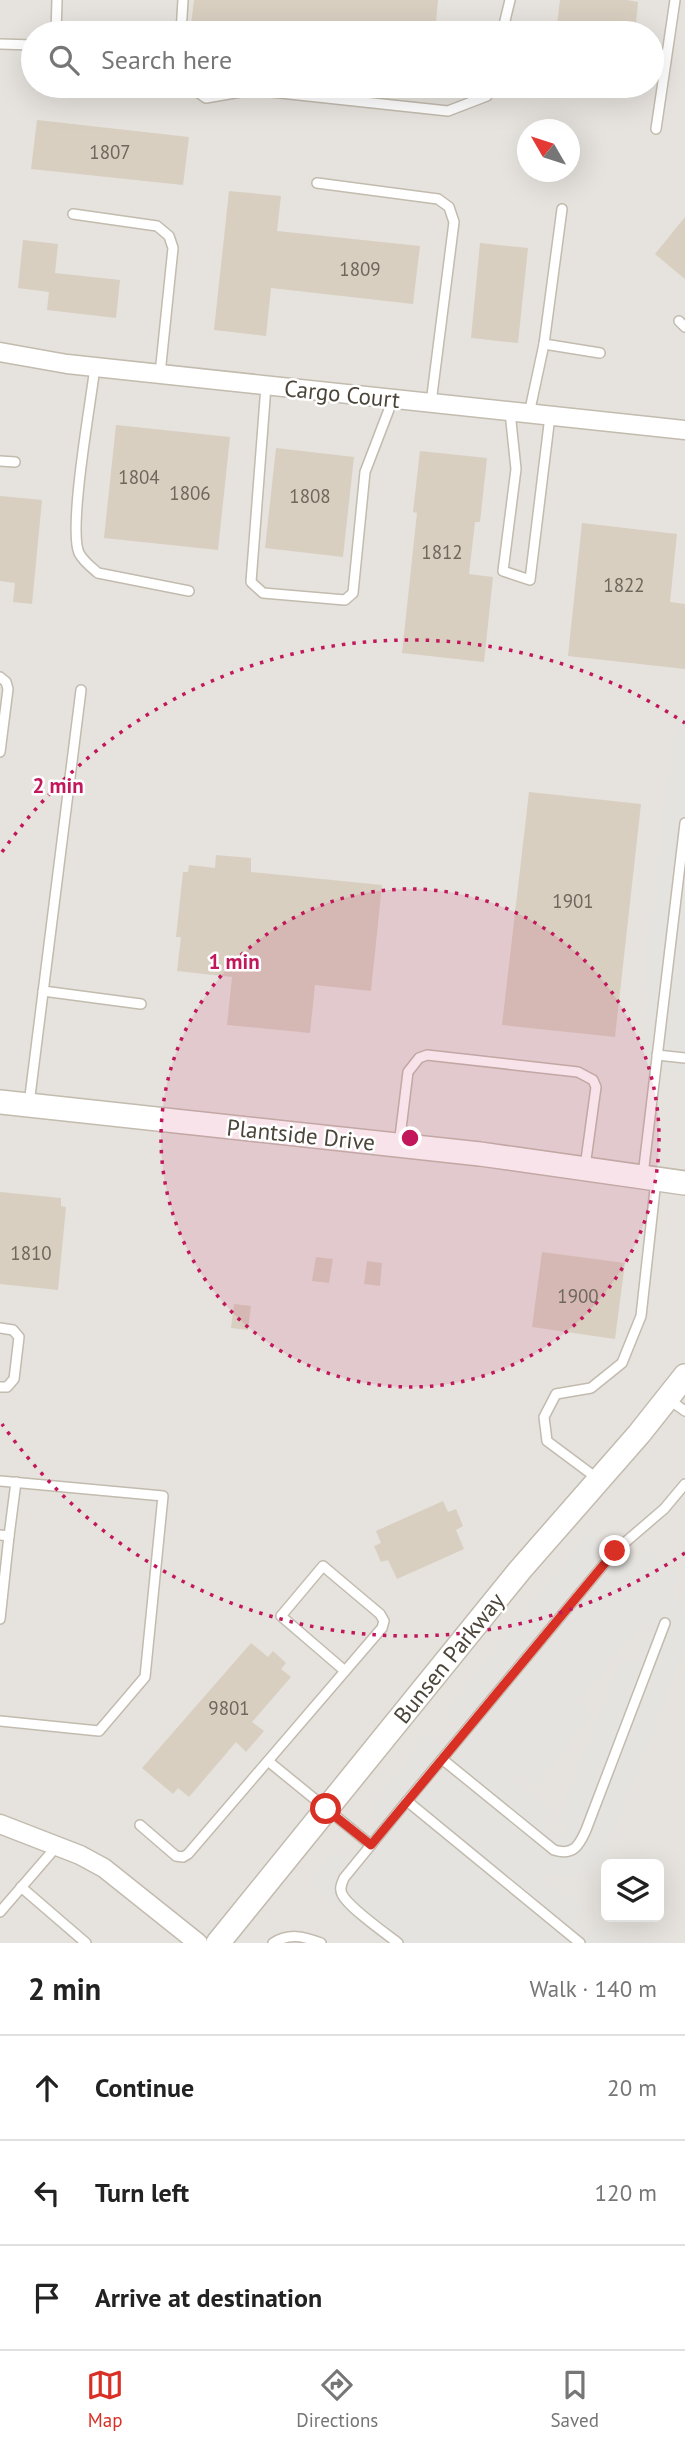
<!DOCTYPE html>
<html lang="en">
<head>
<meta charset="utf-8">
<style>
  body { margin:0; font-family:"PT Sans",sans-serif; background:#f2f2f2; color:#222 }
  .controls { position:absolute; right:21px; bottom:21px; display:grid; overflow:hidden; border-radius:10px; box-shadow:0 7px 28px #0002 }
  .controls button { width:63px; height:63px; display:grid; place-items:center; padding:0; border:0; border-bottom:2px solid #e0e0e0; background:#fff; color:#222; font:35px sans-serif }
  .compass { position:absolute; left:517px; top:119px; width:63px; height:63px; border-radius:50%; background:#fff; box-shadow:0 7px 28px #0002; rotate:309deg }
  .stop { position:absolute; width:21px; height:21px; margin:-16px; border:5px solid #d93025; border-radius:50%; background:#fff }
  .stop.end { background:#d93025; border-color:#fff; box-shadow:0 2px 7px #0008 }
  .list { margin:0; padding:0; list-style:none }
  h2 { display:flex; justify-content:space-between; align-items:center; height:91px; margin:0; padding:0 28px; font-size:30px }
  h2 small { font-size:23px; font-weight:400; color:#767676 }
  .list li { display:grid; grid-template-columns:46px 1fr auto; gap:21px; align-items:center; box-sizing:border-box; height:105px; padding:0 28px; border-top:2px solid #e0e0e0 }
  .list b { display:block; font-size:26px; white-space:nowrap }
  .list em { font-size:23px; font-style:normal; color:#767676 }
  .icon { flex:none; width:38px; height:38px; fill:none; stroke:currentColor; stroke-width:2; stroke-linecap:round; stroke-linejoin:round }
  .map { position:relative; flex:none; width:685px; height:1943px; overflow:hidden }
  .search { position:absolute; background:#fff; box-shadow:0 7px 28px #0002; left:21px; right:21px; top:21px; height:77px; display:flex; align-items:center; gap:18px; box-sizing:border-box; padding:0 24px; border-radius:38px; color:#767676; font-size:26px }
  .sheet { height:406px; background:#fff }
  nav { display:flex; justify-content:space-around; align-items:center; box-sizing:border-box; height:98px; border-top:2px solid #e0e0e0; background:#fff; font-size:19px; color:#767676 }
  nav a { display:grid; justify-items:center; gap:4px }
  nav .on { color:#d93025 }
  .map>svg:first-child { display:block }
</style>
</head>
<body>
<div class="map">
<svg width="685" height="1943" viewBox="0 0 685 1943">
  <rect width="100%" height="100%" fill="#f6f3ec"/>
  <path fill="#e6e2dd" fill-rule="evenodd" d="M 0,0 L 685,0 L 685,1943 L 0,1943 ZM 33,33 L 652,33 L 652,86 L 33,86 ZM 528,130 L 570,130 L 570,172 L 528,172 ZM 606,1864 L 659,1864 L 659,1917 L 606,1917 Z"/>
  <g fill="#e5e3e0" fill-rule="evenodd">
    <path d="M 676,720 L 685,721 L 685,1072 L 642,1065 L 651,992 L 643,990 Z"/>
    <path d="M 589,1533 L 631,1566 L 644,1550 L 682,1576 L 669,1592 L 685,1609 L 685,1648 L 603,1859 L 591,1870 L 576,1877 L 545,1874 L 541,1878 L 584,1909 L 575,1921 L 577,1927 L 589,1935 L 594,1934 L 600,1926 L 625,1943 L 378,1943 L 310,1882 L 336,1849 L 351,1858 L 381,1821 L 370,1809 L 426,1735 L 440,1746 L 458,1724 L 445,1712 ZM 645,1621 L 651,1623 L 652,1628 L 639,1657 L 634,1662 L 621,1659 L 556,1824 L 565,1827 L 568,1833 L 565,1838 L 551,1835 L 546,1832 L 544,1827 L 550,1807 L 539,1802 L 516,1781 L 518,1777 L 523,1776 L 534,1786 L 590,1716 L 578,1702 Z"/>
  </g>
  <g fill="#d8cfc1">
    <path d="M 194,0 L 438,0 L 435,33 L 190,33 Z"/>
    <path d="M 560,0 L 627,0 L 638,2 L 635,33 L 556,33 Z"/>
    <path d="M 37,120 L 189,137 L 183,185 L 31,169 Z"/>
    <path d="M 229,191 L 281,196 L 277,231 L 420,246 L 413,304 L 271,288 L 266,336 L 214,330 Z"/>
    <path d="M 685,217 L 685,279 L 655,254 Z"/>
    <path d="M 23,240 L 58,244 L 55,273 L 120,280 L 116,318 L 47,310 L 49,292 L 18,288 Z"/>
    <path d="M 480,243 L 528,248 L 518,343 L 471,338 Z"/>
    <path d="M 116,425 L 230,437 L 218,550 L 104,538 Z"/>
    <path d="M 276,448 L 354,457 L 343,557 L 265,548 Z"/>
    <path d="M 420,451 L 487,458 L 480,522 L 475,522 L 469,574 L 493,577 L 484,662 L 402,653 L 417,513 L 413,512 Z"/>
    <path d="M 0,496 L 42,500 L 32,604 L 13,602 L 15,583 L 0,581 Z"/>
    <path d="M 582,523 L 677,534 L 670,602 L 685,604 L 685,669 L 568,656 Z"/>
    <path d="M 529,792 L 641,804 L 615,1037 L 502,1025 Z"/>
    <path d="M 216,855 L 251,858 L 251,872 L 382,885 L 371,991 L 315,985 L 310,1033 L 227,1025 L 232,977 L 177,971 L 181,937 L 176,937 L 183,872 L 188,872 L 189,865 L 215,868 Z"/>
    <path d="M 0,1192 L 61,1198 L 61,1206 L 66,1207 L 58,1290 L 0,1284 Z"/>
    <path d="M 542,1252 L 625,1263 L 615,1339 L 532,1327 Z"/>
    <path d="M 316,1257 L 333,1259 L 329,1283 L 312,1281 Z"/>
    <path d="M 367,1261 L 382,1263 L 380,1286 L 364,1284 Z"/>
    <path d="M 234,1304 L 251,1306 L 248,1330 L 231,1328 Z"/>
    <path d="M 443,1501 L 448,1512 L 456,1509 L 463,1526 L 456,1530 L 464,1549 L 397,1579 L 388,1560 L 381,1562 L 374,1546 L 381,1543 L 376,1531 Z"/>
    <path d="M 251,1643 L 268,1657 L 273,1651 L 286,1663 L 281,1669 L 291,1677 L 252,1722 L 264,1731 L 246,1752 L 236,1742 L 189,1797 L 178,1788 L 173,1794 L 142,1768 Z"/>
  </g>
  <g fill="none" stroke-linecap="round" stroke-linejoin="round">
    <g stroke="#c2bbae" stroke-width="12">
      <g id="service">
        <path d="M 56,33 L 57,0"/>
        <path d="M 181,33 L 183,0"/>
        <path d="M 502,33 L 510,0"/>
        <path d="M 0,44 L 33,45"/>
        <path d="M 189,86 L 206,98 L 252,90 L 448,111 L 487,96 L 490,86"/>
        <path d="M 656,129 L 675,0"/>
        <path d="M 317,183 L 438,199 L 449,207 L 454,222 L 431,403"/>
        <path d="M 73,214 L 157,226 L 169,236 L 173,248 L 160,374"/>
        <path d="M 679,321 L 685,327"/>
        <path d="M 544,344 L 562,209"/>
        <path d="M 95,367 C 91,401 68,528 79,553 C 83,561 91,567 98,573 L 189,591"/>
        <path d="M 266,386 L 251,582 L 263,593 L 345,600 L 353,593 L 365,472 L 393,399"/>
        <path d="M 510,412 L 516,469 L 503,571 L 530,580 L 550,416"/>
        <path d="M 529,414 L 544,344 L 600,353"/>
        <path d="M 0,461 L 15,462"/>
        <path d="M 0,677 L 6,682 L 8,689 L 0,752"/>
        <path d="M 43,991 L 141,1004"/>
        <path d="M 657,1055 L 685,1058"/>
        <path d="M 29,1104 L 81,690"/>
        <path d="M 399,1145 L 408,1072 L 419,1058 L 427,1055 L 578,1072 L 593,1080 L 596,1087 L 585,1167"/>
        <path d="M 643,1175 L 685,823"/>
        <path d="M 0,1328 L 13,1330 L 19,1337 L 14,1379 L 7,1387 L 0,1387"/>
        <path d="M 667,1398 L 685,1411"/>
        <path d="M 598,1479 L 547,1441 L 544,1417 L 556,1394 L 591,1388 L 622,1363 L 641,1316 L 656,1180"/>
        <path d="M 0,1481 L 163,1496 L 145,1677 L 99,1731 L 0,1721"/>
        <path d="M 0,1535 L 9,1536 L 0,1619"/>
        <path d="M 9,1536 L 16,1482"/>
        <path d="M 442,1759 L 615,1551 L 664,1509 L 685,1484"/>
        <path d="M 268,1761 L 371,1845"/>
        <path d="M 407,1801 L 442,1759 L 554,1850 C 573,1856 579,1846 586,1830 L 665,1623"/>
        <path d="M 140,1825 L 176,1856 L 183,1857 L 188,1854 L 382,1628 L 384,1621 L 380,1614 L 323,1566 L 281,1616 L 345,1671"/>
        <path d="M 21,1887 L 86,1943"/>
        <path d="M 0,1912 L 57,1846"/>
        <path d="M 273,1943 C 289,1933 303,1936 321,1943"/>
        <path d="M 398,1943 C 385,1933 348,1907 342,1894 C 339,1888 342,1883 344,1878 L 407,1801 L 580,1943"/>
      </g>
    </g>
    <g stroke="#c2bbae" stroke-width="21">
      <g id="minor">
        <path d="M 0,352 L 67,364 L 685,430"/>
        <path d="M 0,1824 L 80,1855 L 104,1868 L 198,1943"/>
      </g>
    </g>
    <g stroke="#c2bbae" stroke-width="26">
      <g id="tertiary">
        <path d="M 0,1102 L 480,1154 L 685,1183"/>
        <path d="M 218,1943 L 520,1570 L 639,1434 L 685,1376"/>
      </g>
    </g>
    <use href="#service" stroke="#fff" stroke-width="9"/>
    <use href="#minor" stroke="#fff" stroke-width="18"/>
    <use href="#tertiary" stroke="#fff" stroke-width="23"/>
  </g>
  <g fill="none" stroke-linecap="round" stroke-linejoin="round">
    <path stroke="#d93025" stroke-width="9" d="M 326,1809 L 371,1845 L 615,1551"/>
  </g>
  <circle cx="410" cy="1138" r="249" fill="#c2185b" fill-opacity=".12"/>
  <g fill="none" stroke="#c2185b" stroke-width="3.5" stroke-dasharray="3.5 7">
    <circle cx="410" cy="1138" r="249"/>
    <path d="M685 1553A498 498 0 0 1 2 1424M2 852A498 498 0 0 1 685 723"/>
  </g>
  <g text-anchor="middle" stroke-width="5" stroke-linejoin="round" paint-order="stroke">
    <g font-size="19" fill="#6e675b">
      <text x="110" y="159">1807</text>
      <text x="360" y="276">1809</text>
      <text x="139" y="484">1804</text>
      <text x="190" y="500">1806</text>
      <text x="310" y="503">1808</text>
      <text x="442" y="559">1812</text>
      <text x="624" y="592">1822</text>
      <text x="573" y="908">1901</text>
      <text x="31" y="1260">1810</text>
      <text x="578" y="1303">1900</text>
      <text x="229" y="1715">9801</text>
    </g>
    <g font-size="23" fill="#4b4439" stroke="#fff">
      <text transform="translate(342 394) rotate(6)" y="8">Cargo Court</text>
      <text transform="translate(301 1135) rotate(6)" y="8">Plantside Drive</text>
      <text transform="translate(449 1658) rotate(-51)" y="8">Bunsen Parkway</text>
    </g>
  </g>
  <circle cx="410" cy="1138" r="10" fill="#c2185b" stroke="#fff" stroke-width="3.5"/>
  <g font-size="21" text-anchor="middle" font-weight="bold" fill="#c2185b" stroke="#fff" stroke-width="5" stroke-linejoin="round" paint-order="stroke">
    <text x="58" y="793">2 min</text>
    <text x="234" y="969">1 min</text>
  </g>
</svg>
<div class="controls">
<button><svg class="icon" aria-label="layers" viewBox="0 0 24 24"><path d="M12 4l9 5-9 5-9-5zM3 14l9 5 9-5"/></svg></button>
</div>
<svg class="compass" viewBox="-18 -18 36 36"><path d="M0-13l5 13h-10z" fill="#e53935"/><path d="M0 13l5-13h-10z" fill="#767676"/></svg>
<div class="stop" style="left:326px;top:1809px"></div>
<div class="stop end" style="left:615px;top:1551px"></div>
<div class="search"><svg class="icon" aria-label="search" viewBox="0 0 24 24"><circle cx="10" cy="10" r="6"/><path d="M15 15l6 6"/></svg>Search here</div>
</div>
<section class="sheet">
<h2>2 min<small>Walk · 140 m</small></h2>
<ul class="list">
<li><svg class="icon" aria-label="ahead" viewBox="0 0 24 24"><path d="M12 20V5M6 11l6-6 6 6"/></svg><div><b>Continue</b></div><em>20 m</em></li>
<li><svg class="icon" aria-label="left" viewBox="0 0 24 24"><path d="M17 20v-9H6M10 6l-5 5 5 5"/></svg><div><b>Turn left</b></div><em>120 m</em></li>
<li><svg class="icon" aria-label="arrive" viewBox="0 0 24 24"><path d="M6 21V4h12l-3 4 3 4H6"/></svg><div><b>Arrive at destination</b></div></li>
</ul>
</section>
<nav>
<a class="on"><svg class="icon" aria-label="map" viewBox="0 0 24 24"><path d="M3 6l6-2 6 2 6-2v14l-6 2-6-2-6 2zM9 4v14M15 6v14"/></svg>Map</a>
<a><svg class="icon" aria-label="directions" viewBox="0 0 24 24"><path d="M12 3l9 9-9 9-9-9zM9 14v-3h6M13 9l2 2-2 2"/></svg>Directions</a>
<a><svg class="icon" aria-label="saved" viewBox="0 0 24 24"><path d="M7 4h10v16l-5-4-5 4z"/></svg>Saved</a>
</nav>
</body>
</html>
